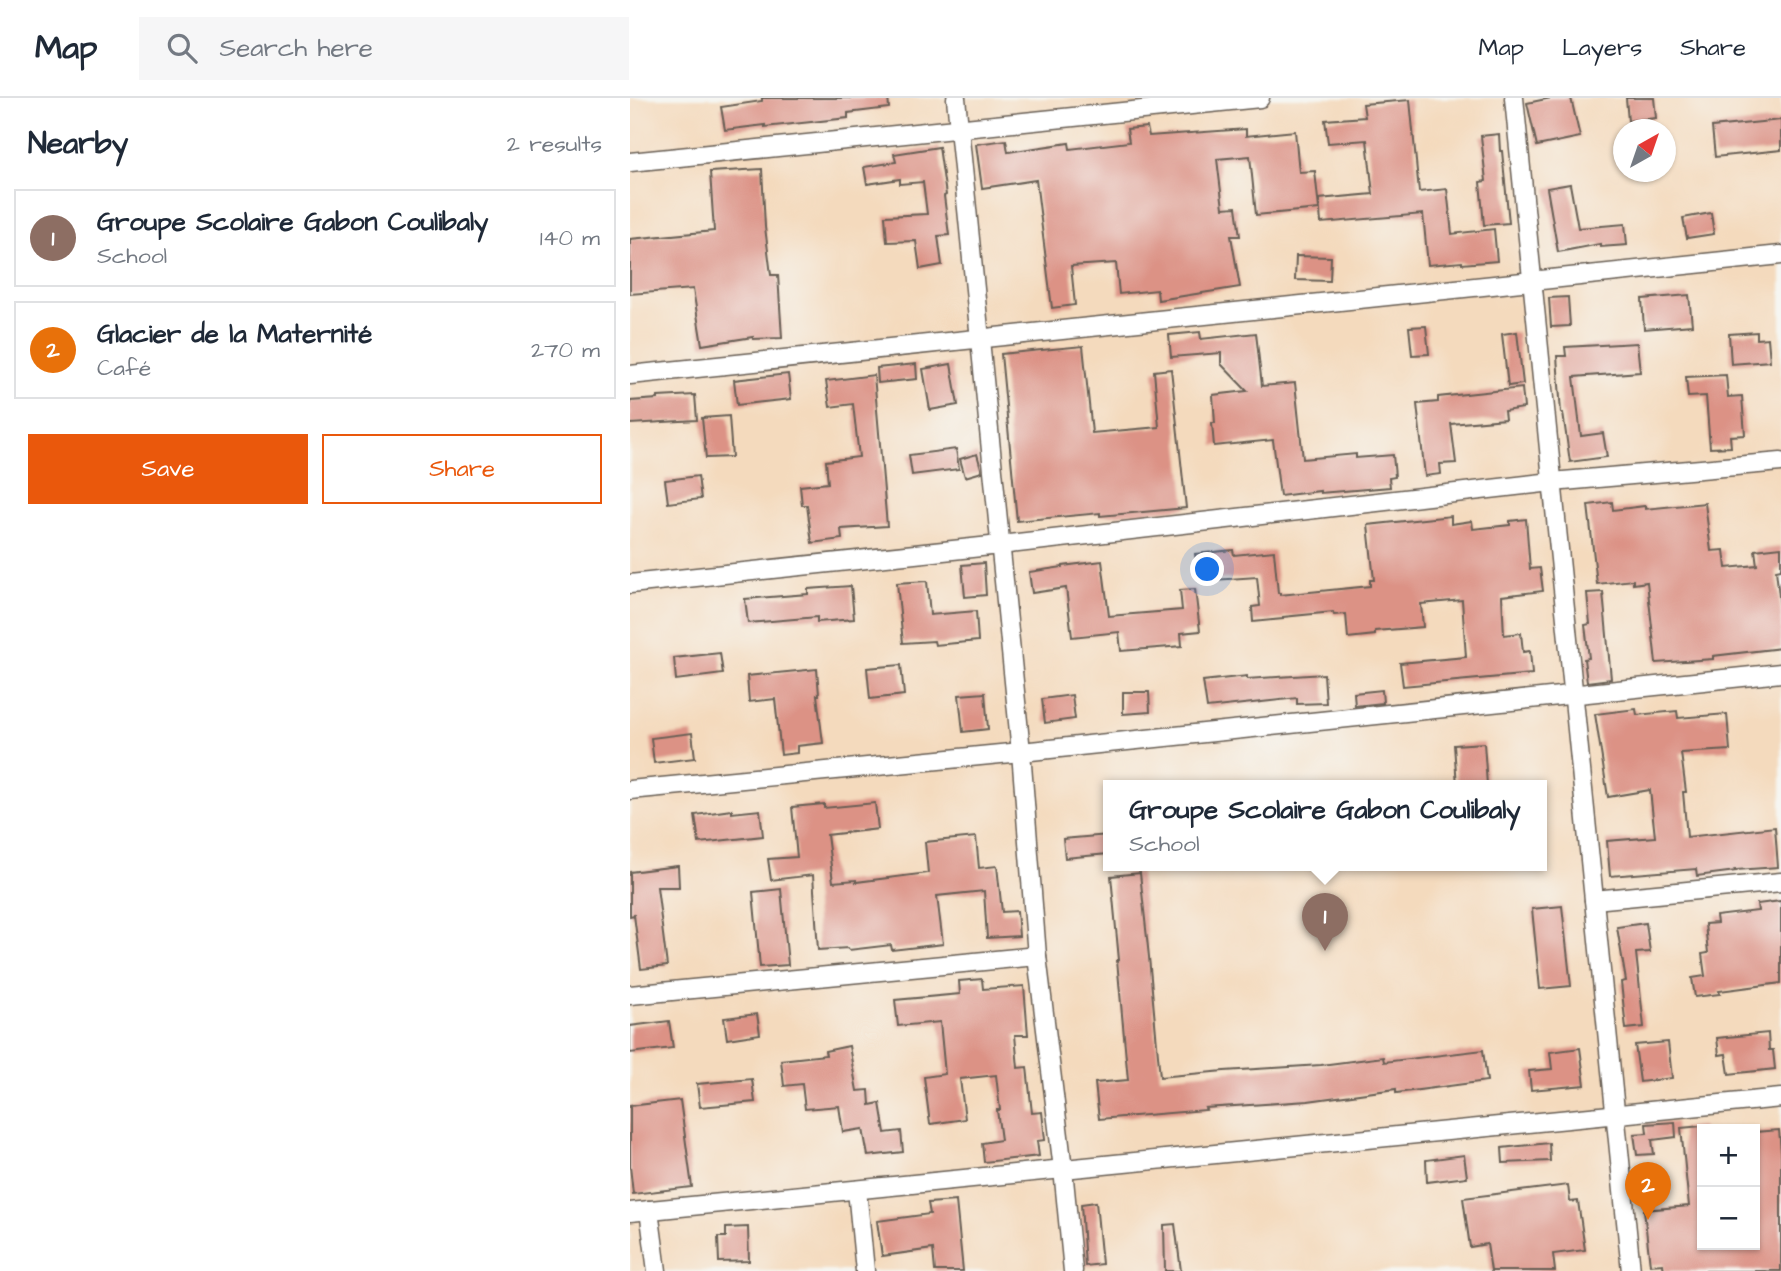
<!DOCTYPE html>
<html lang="en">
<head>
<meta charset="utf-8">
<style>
  body { margin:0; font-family:"Architects Daughter",sans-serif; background:#f6f6f7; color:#1f2937 }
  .controls { position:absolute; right:21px; bottom:21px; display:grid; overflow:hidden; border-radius:0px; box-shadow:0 2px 5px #0004 }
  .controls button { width:63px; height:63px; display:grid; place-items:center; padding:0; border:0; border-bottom:2px solid #e0e1e3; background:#fff; color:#1f2937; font:35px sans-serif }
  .compass { position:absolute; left:983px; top:21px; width:63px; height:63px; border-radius:50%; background:#fff; box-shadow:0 2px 5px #0004; rotate:40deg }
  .you { position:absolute; left:578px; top:472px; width:24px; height:24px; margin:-18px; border:5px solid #fff; border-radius:50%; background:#1a73e8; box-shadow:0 0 0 10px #1a73e833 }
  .badge { display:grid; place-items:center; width:46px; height:46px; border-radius:50%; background:#ea580c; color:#fff; font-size:23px; font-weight:700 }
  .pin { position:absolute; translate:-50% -58px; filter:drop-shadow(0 2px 4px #0008) }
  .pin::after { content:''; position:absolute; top:37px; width:24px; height:21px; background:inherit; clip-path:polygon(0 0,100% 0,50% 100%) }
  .popup { position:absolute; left:473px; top:682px; width:444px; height:91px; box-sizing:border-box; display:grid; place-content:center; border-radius:0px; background:#fff; filter:drop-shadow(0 2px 5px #0005); font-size:23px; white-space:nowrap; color:#747a83 }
  .popup b { font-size:26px; color:#1f2937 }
  .popup::after { content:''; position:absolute; left:50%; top:100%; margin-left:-14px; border:14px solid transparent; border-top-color:#fff }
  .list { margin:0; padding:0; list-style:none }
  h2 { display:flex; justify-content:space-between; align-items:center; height:91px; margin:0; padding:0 28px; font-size:30px }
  h2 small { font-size:23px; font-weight:400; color:#747a83 }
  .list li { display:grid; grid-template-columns:46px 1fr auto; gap:21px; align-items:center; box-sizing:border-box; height:98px; margin:0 14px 14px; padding:0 14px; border:2px solid #e0e1e3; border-radius:0px }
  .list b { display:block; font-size:26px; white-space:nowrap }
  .list p { margin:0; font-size:23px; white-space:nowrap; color:#747a83 }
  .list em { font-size:23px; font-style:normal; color:#747a83 }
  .actions { display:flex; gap:14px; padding:21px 28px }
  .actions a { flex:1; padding:16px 0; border:2px solid #ea580c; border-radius:0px; text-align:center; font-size:24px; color:#ea580c }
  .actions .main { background:#ea580c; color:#fff }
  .icon { flex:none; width:38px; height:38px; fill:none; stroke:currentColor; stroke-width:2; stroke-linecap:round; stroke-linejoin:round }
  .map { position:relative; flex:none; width:1151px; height:1173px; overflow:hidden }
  header { display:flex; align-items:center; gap:42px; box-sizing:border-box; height:98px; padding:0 35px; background:#fff; border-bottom:2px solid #e0e1e3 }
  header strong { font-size:33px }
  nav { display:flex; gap:38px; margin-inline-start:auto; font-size:24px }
  .search { width:490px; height:63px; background:#f6f6f7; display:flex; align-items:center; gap:18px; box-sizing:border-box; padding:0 24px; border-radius:0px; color:#747a83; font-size:26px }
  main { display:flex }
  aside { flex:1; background:#fff }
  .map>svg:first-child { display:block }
</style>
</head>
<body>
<header>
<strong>Map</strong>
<div class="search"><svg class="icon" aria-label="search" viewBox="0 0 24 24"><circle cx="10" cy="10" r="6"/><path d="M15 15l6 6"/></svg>Search here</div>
<nav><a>Map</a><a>Layers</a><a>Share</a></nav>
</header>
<main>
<aside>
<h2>Nearby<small>2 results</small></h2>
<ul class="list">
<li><span class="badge" style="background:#8d6e63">1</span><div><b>Groupe Scolaire Gabon Coulibaly</b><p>School</p></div><em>140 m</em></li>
<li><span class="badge" style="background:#e8710a">2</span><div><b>Glacier de la Maternité</b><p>Café</p></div><em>270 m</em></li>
</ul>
<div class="actions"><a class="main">Save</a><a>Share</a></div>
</aside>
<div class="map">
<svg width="1151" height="1173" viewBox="0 0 1151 1173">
  <rect width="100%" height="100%" fill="#f6f6f2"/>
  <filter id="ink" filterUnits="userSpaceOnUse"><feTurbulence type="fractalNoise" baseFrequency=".0143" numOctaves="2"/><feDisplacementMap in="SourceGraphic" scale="14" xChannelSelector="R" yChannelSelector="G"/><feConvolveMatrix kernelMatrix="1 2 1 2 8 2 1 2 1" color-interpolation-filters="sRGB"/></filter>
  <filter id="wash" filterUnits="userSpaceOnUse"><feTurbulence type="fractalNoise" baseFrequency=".00686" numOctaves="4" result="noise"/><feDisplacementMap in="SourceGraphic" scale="28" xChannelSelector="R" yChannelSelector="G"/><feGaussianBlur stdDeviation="1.57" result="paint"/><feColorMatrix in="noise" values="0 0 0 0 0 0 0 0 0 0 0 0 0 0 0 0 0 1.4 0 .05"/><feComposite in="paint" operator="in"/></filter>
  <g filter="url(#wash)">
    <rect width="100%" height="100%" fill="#f4dabd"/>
    <g id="blocks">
      <g fill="#dc9285">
        <path d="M 132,0 L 258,0 L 259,10 L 218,15 L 218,20 L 135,29 L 135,27 L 95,32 L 91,9 L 132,3 Z"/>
        <path d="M 921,0 L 941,0 L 950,39 L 907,48 L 897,5 Z"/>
        <path d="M 996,0 L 1024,0 L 1026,20 L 998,23 Z"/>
        <path d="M 780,2 L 789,94 L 817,91 L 822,136 L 864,131 L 867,163 L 832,166 L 832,164 L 798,167 L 793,116 L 691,125 L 689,101 L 743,96 L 737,42 L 698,45 L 695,22 L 735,19 L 733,6 Z"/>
        <path d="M 1151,22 L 1151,52 L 1085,59 L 1082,29 Z"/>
        <path d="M 517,29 L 519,38 L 616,31 L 616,38 L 665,33 L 669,74 L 685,73 L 689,111 L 626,117 L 620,58 L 587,61 L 593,110 L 606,109 L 610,138 L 601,138 L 610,189 L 528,202 L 527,192 L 489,196 L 486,165 L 441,168 L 445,207 L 422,210 L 406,82 L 352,90 L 346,46 L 376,42 L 378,54 L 439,45 L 440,51 L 499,44 L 497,31 Z"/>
        <path d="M 869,36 L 870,53 L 872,53 L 879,125 L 854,127 L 850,84 L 856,83 L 851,38 Z"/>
        <path d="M 309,49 L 316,97 L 314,98 L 319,137 L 308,138 L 312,167 L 290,171 L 286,143 L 257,144 L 255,118 L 297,116 L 293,84 L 270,86 L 270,81 L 237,86 L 234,69 L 266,64 L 264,56 Z"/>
        <path d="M 132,71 L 135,129 L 141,177 L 148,177 L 152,240 L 123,241 L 123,239 L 72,247 L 63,191 L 0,196 L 0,141 L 84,133 L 80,74 Z"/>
        <path d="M 940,86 L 948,130 L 995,126 L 997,147 L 970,149 L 970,146 L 928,154 L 917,90 Z"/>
        <path d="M 1081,115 L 1084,136 L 1057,140 L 1053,120 Z"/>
        <path d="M 666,158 L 701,159 L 700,183 L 665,182 Z"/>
        <path d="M 1059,197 L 1062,227 L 1014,231 L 1012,201 Z"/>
        <path d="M 938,199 L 940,228 L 921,229 L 919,200 Z"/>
        <path d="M 796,228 L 799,256 L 782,257 L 779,229 Z"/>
        <path d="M 570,234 L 571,241 L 626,235 L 632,288 L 665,285 L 673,361 L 726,356 L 726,360 L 763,357 L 765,379 L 759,380 L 760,389 L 690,395 L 690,393 L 650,398 L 643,342 L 584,348 L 582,325 L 585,325 L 583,297 L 617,293 L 591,266 L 591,255 L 541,259 L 539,237 Z"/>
        <path d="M 887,234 L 893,286 L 878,288 L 872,236 Z"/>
        <path d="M 1127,234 L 1127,241 L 1138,240 L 1140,263 L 1101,266 L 1099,236 Z"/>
        <path d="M 1007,245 L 1010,274 L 944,279 L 951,338 L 973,335 L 977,359 L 940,364 L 933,315 L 931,315 L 927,258 L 936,258 L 935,249 Z"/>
        <path d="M 453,248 L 462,335 L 529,329 L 524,273 L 541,271 L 556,410 L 470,418 L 470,415 L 387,423 L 371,256 Z"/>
        <path d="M 286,266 L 287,281 L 248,285 L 247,270 Z"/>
        <path d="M 321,266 L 328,307 L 300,312 L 293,271 Z"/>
        <path d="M 158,276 L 161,301 L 107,307 L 104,282 Z"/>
        <path d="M 244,277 L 257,428 L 211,431 L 212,441 L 182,445 L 177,407 L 172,407 L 170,388 L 198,385 L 196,363 L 229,359 L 223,306 L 200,309 L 196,283 Z"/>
        <path d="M 1096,277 L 1098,299 L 1112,298 L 1115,337 L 1100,338 L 1101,349 L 1080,350 L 1076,298 L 1058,299 L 1056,279 Z"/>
        <path d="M 892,290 L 894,310 L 874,313 L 875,321 L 821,326 L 826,365 L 810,366 L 811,376 L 795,378 L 787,306 L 808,304 L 808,299 Z"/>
        <path d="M 65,297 L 67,322 L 0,326 L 0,303 L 28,301 L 28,299 Z"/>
        <path d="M 99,318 L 102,359 L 76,360 L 72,320 Z"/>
        <path d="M 326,351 L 329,371 L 282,377 L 279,357 Z"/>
        <path d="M 347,356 L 352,374 L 335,379 L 330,361 Z"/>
        <path d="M 68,378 L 71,401 L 38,405 L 35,382 Z"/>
        <path d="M 982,404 L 983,412 L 1015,408 L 1015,411 L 1075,405 L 1081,453 L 1094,452 L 1096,470 L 1127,467 L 1125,452 L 1151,449 L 1151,471 L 1146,472 L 1151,516 L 1151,550 L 1083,558 L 1083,561 L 1026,565 L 1017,484 L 1003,486 L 1003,482 L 967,486 L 958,407 Z"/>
        <path d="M 821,418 L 821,426 L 842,423 L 843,431 L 880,427 L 880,423 L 896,421 L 900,471 L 910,470 L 913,493 L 872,498 L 874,537 L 891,535 L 893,554 L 900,553 L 902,576 L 773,588 L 770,565 L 836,559 L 832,502 L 791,506 L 793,529 L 745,533 L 745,537 L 718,540 L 716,516 L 704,517 L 703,514 L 653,519 L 653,521 L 623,524 L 622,509 L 630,508 L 627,479 L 569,483 L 565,456 L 603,452 L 604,457 L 644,453 L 648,495 L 650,495 L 650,497 L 740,488 L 740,482 L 744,482 L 738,427 Z"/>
        <path d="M 472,463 L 479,518 L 552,512 L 550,492 L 565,491 L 570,533 L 551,535 L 552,548 L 491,553 L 489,534 L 442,539 L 436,490 L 402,495 L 399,474 L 433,469 L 433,468 Z"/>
        <path d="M 354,465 L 356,497 L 335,499 L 332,467 Z"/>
        <path d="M 297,483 L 300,517 L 346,513 L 348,543 L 305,547 L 304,543 L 273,545 L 267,485 Z"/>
        <path d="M 221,488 L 224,521 L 187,524 L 187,519 L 118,525 L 115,501 L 178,496 L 178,491 Z"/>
        <path d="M 973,494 L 981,581 L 957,584 L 954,561 L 959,560 L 955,527 L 960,526 L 957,495 Z"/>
        <path d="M 90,555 L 93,576 L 46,582 L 44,560 Z"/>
        <path d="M 271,567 L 274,597 L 240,601 L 237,570 Z"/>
        <path d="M 187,571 L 189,597 L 187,597 L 193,645 L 167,648 L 167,655 L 151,657 L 145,601 L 119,604 L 117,578 Z"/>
        <path d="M 694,576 L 696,605 L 667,606 L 667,600 L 577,610 L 573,583 L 617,578 L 617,581 Z"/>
        <path d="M 752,592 L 753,605 L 725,608 L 724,595 Z"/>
        <path d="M 493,594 L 519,594 L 520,614 L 493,616 Z"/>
        <path d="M 355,595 L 358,631 L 333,634 L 329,597 Z"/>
        <path d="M 442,597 L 445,621 L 415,625 L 412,601 Z"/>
        <path d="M 1006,611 L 1007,617 L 1047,613 L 1048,620 L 1097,616 L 1100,652 L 1051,655 L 1056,694 L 1053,694 L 1057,739 L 1145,729 L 1148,769 L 1105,772 L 1106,773 L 1067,778 L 1066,771 L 980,778 L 977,743 L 1025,739 L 1020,692 L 978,699 L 965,616 Z"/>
        <path d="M 62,635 L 65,660 L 24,665 L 21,640 Z"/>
        <path d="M 854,645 L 857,687 L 827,687 L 824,647 Z"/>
        <path d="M 245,705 L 248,731 L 197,737 L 203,784 L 226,782 L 226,784 L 298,775 L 295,744 L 346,739 L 349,770 L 367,768 L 372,814 L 387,813 L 389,838 L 357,840 L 354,793 L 307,798 L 313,846 L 262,852 L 261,847 L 219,852 L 218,850 L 188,852 L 183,777 L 141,782 L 138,761 L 167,759 L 162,709 L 194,706 L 194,710 Z"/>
        <path d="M 102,712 L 102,715 L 130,712 L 133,738 L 69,745 L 65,717 Z"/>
        <path d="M 478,737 L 478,756 L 435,760 L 433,741 Z"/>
        <path d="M 48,768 L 49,789 L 27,789 L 37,868 L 11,871 L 4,817 L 0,818 L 0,774 Z"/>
        <path d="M 510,775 L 519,859 L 530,979 L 594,973 L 691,967 L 753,959 L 754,964 L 853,952 L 857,983 L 766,995 L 766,991 L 678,1003 L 575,1010 L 576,1012 L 469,1021 L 465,985 L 498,982 L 487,862 L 489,862 L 481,778 Z"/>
        <path d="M 151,791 L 158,867 L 130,869 L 123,794 Z"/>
        <path d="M 1151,803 L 1151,885 L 1089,893 L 1090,896 L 1065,899 L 1062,880 L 1075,878 L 1072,856 L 1078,855 L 1075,826 L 1087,825 L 1086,818 L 1128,813 L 1127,806 Z"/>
        <path d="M 932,808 L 941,888 L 910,891 L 902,811 Z"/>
        <path d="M 1016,825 L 1020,854 L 1006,855 L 1014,929 L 996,931 L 991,884 L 996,883 L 987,829 Z"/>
        <path d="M 352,881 L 353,891 L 394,888 L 398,937 L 385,937 L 388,970 L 397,969 L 402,1015 L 412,1014 L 415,1042 L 407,1043 L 409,1058 L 354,1064 L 352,1045 L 371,1042 L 367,1012 L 370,1012 L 366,977 L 330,981 L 335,1021 L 300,1026 L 294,979 L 315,976 L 310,924 L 268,928 L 265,902 L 330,896 L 329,883 Z"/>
        <path d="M 127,916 L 130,936 L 97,941 L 94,920 Z"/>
        <path d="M 39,923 L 43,950 L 0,955 L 0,928 Z"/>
        <path d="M 1138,935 L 1139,952 L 1143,952 L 1145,971 L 1099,976 L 1096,956 L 1089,957 L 1087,940 Z"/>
        <path d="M 1038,944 L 1042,980 L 1010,984 L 1005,947 Z"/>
        <path d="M 219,948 L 227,993 L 239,992 L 240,1007 L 250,1005 L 255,1035 L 271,1033 L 273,1054 L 238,1058 L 233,1031 L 213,1034 L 209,1008 L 175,1011 L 172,986 L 154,988 L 151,962 L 196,957 L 195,953 Z"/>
        <path d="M 950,950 L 955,987 L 901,992 L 899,973 L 922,971 L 920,954 Z"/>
        <path d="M 122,981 L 125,1004 L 70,1009 L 67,986 Z"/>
        <path d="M 50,1002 L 62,1089 L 3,1096 L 0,1068 L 0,1008 Z"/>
        <path d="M 1045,1024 L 1046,1039 L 1022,1042 L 1024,1056 L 1007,1057 L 1004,1036 L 1017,1035 L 1016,1026 Z"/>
        <path d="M 1072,1028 L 1072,1147 L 1125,1147 L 1125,1144 L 1127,1144 L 1125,1123 L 1125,1034 L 1149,1032 L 1151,1054 L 1151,1173 L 1034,1173 L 1033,1166 L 1020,1167 L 1014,1112 L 1059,1108 L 1051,1030 Z"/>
        <path d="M 919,1045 L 920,1063 L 873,1065 L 872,1050 Z"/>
        <path d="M 834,1057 L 837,1079 L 797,1084 L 796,1062 Z"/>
        <path d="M 938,1087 L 940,1104 L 948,1103 L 955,1152 L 923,1156 L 925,1173 L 861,1173 L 857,1146 L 840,1149 L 833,1100 Z"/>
        <path d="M 326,1103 L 333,1173 L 305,1173 L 303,1151 L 252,1158 L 247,1123 L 300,1116 L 298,1105 Z"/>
        <path d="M 466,1104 L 472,1166 L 455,1168 L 451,1106 Z"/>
        <path d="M 545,1126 L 551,1173 L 535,1173 L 534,1127 Z"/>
        <path d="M 118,1129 L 119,1163 L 89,1164 L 88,1139 L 96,1139 L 96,1130 Z"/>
      </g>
    </g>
  </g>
  <g filter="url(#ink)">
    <use href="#blocks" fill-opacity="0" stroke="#685e54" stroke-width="2"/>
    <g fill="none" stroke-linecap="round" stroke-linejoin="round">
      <g stroke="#685e54" stroke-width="21">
        <g id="street">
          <path d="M 326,0 L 391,654 L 407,858 L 433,1071 L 443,1173"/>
          <path d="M 884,0 L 1001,1173"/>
          <path d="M 0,64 L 630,0"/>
          <path d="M 0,277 L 1151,157"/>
          <path d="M 0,486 L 370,447 L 922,384 L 1151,364"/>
          <path d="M 0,692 L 391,654 L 1151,575"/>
          <path d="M 964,802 L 1151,784"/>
          <path d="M 0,897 L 407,858"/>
          <path d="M 227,1092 L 235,1173"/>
          <path d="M 19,1112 L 27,1173"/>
          <path d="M 0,1114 L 1151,1000"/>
        </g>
      </g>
      <use href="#street" stroke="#fff" stroke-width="18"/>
    </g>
  </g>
</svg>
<div class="controls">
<button>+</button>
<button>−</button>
</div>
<svg class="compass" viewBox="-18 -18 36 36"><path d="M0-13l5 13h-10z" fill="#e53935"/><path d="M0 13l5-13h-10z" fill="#747a83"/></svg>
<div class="you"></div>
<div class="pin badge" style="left:695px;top:853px;background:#8d6e63">1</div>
<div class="popup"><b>Groupe Scolaire Gabon Coulibaly</b>School</div>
<div class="pin badge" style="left:1018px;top:1122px;background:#e8710a">2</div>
</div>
</main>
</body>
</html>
